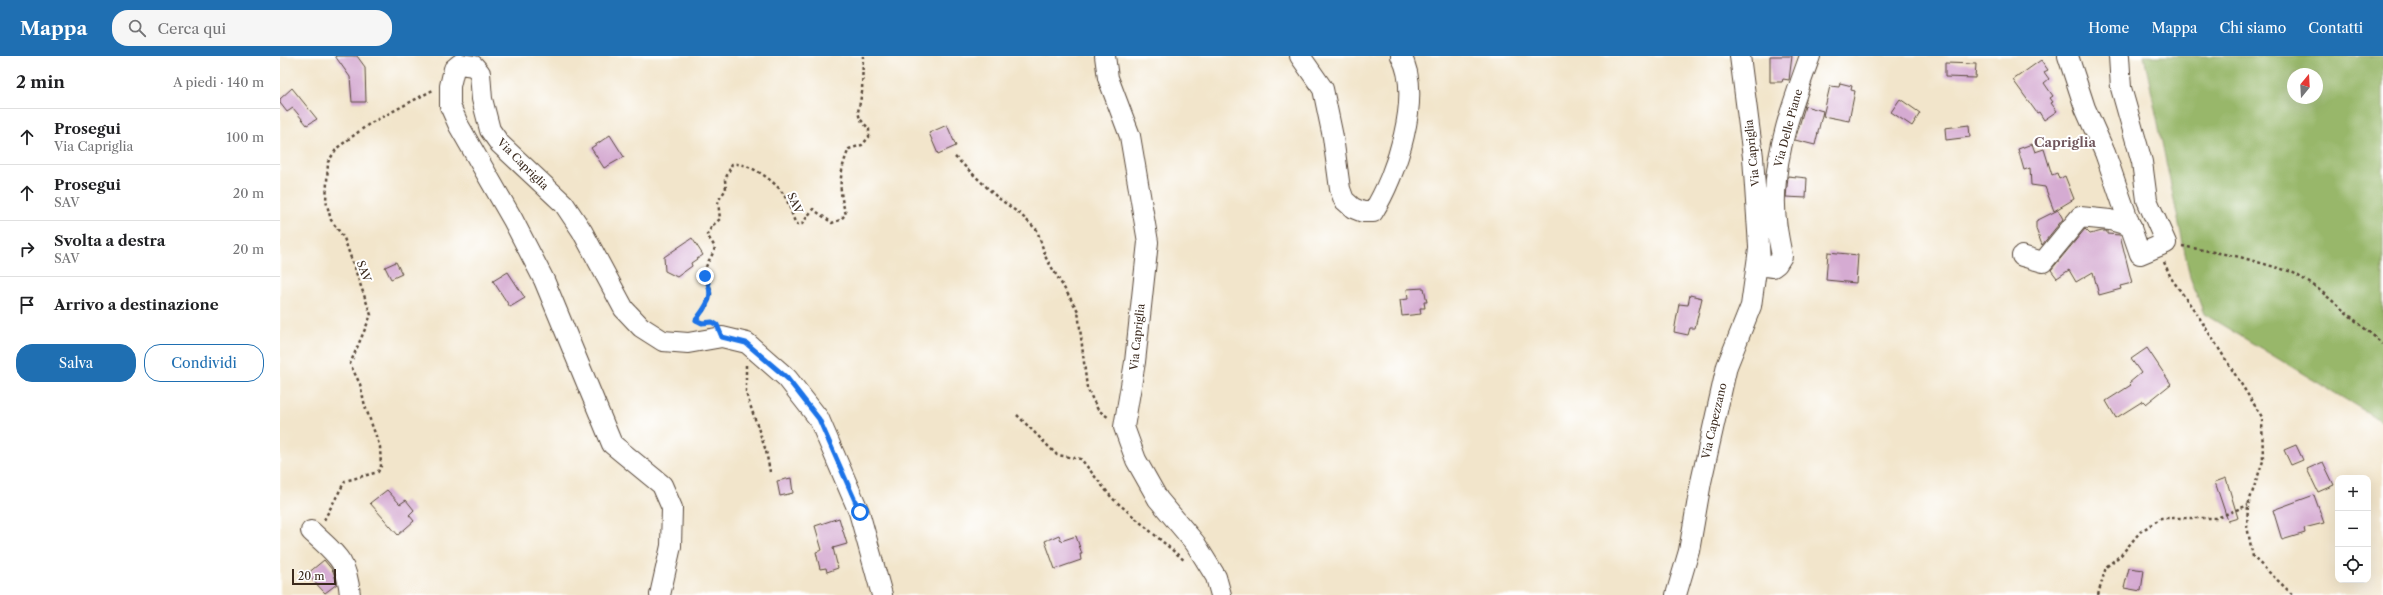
<!DOCTYPE html>
<html lang="it">
<head>
<meta charset="utf-8">
<style>
  body { margin:0; font-family:"Libre Caslon Text",serif; background:#f6f6f6; color:#202124 }
  .controls { position:absolute; right:12px; bottom:12px; display:grid; overflow:hidden; border-radius:8px; box-shadow:0 4px 16px #0002 }
  .controls button { width:36px; height:36px; display:grid; place-items:center; padding:0; border:0; border-bottom:1px solid #e0e0e0; background:#fff; color:#202124; font:20px sans-serif }
  .compass { position:absolute; left:2007px; top:12px; width:36px; height:36px; border-radius:50%; background:#fff; box-shadow:0 4px 16px #0002; rotate:18deg }
  .scale { position:absolute; left:12px; bottom:10px; width:44px; box-sizing:border-box; padding-left:4px; border:2px solid #3b2a1e; border-top:0; font-size:11px; line-height:14px; white-space:nowrap; color:#3b2a1e; -webkit-text-stroke:3px #fff; paint-order:stroke }
  .stop { position:absolute; width:12px; height:12px; margin:-9px; border:3px solid #1a73e8; border-radius:50%; background:#fff }
  .stop.end { background:#1a73e8; border-color:#fff; box-shadow:0 1px 4px #0008 }
  .list { margin:0; padding:0; list-style:none }
  h2 { display:flex; justify-content:space-between; align-items:center; height:52px; margin:0; padding:0 16px; font-size:17px }
  h2 small { font-size:13px; font-weight:400; color:#757577 }
  .list li { display:grid; grid-template-columns:26px 1fr auto; gap:12px; align-items:center; box-sizing:border-box; height:56px; padding:0 16px; border-top:1px solid #e0e0e0 }
  .list b { display:block; font-size:15px; white-space:nowrap }
  .list p { margin:0; font-size:13px; white-space:nowrap; color:#757577 }
  .list em { font-size:13px; font-style:normal; color:#757577 }
  .actions { display:flex; gap:8px; padding:12px 16px }
  .actions a { flex:1; padding:9px 0; border:1px solid #1f6fb2; border-radius:16px; text-align:center; font-size:14px; color:#1f6fb2 }
  .actions .main { background:#1f6fb2; color:#fff }
  .icon { flex:none; width:22px; height:22px; fill:none; stroke:currentColor; stroke-width:2; stroke-linecap:round; stroke-linejoin:round }
  .map { position:relative; flex:none; width:2103px; height:539px; overflow:hidden }
  header { display:flex; align-items:center; gap:24px; box-sizing:border-box; height:56px; padding:0 20px; background:#1f6fb2; color:#fff }
  header strong { font-size:19px }
  nav { display:flex; gap:22px; margin-inline-start:auto; font-size:14px }
  .search { width:280px; height:36px; background:#f6f6f6; display:flex; align-items:center; gap:10px; box-sizing:border-box; padding:0 14px; border-radius:16px; color:#757577; font-size:15px }
  main { display:flex }
  aside { flex:1; background:#fff }
  .map>svg:first-child { display:block }
</style>
</head>
<body>
<header>
<strong>Mappa</strong>
<div class="search"><svg class="icon" aria-label="search" viewBox="0 0 24 24"><circle cx="10" cy="10" r="6"/><path d="M15 15l6 6"/></svg>Cerca qui</div>
<nav><a>Home</a><a>Mappa</a><a>Chi siamo</a><a>Contatti</a></nav>
</header>
<main>
<aside>
<h2>2 min<small>A piedi · 140 m</small></h2>
<ul class="list">
<li><svg class="icon" aria-label="ahead" viewBox="0 0 24 24"><path d="M12 20V5M6 11l6-6 6 6"/></svg><div><b>Prosegui</b><p>Via Capriglia</p></div><em>100 m</em></li>
<li><svg class="icon" aria-label="ahead" viewBox="0 0 24 24"><path d="M12 20V5M6 11l6-6 6 6"/></svg><div><b>Prosegui</b><p>SAV</p></div><em>20 m</em></li>
<li><svg class="icon" aria-label="right" viewBox="0 0 24 24"><path d="M7 20v-9h11M14 6l5 5-5 5"/></svg><div><b>Svolta a destra</b><p>SAV</p></div><em>20 m</em></li>
<li><svg class="icon" aria-label="arrive" viewBox="0 0 24 24"><path d="M6 21V4h12l-3 4 3 4H6"/></svg><div><b>Arrivo a destinazione</b></div></li>
</ul>
<div class="actions"><a class="main">Salva</a><a>Condividi</a></div>
</aside>
<div class="map">
<svg width="2103" height="539" viewBox="0 0 2103 539">
  <rect width="100%" height="100%" fill="#fff"/>
  <filter id="ink" filterUnits="userSpaceOnUse"><feTurbulence type="fractalNoise" baseFrequency=".025" numOctaves="2"/><feDisplacementMap in="SourceGraphic" scale="8" xChannelSelector="R" yChannelSelector="G"/><feConvolveMatrix kernelMatrix="1 2 1 2 8 2 1 2 1" color-interpolation-filters="sRGB"/></filter>
  <filter id="wash" filterUnits="userSpaceOnUse"><feTurbulence type="fractalNoise" baseFrequency=".012" numOctaves="4" result="noise"/><feDisplacementMap in="SourceGraphic" scale="16" xChannelSelector="R" yChannelSelector="G"/><feGaussianBlur stdDeviation="0.9" result="paint"/><feColorMatrix in="noise" values="0 0 0 0 0 0 0 0 0 0 0 0 0 0 0 0 0 1.4 0 .05"/><feComposite in="paint" operator="in"/></filter>
  <g filter="url(#wash)">
    <rect width="100%" height="100%" fill="#f2e5cb"/>
    <path fill="#98b76a" stroke="#6a7044" fill-rule="evenodd" d="M 1864,0 L 2103,0 L 2103,366 L 1924,258 L 1910,221 ZM 2013,18 L 2037,18 L 2037,42 L 2013,42 Z"/>
    <g id="blocks">
      <g fill="#d5abd2">
        <path d="M 55,0 L 77,0 L 85,11 L 86,46 L 72,46 L 70,21 Z"/>
        <path d="M 1490,0 L 1512,0 L 1509,24 L 1503,23 L 1502,26 L 1490,26 Z"/>
        <path d="M 1761,4 L 1768,14 L 1764,16 L 1769,23 L 1764,27 L 1773,40 L 1770,42 L 1773,46 L 1771,47 L 1777,55 L 1764,64 L 1759,56 L 1757,57 L 1733,24 Z"/>
        <path d="M 1665,7 L 1696,8 L 1695,22 L 1665,21 Z"/>
        <path d="M 1560,27 L 1572,30 L 1571,34 L 1575,35 L 1569,65 L 1543,60 L 1550,30 L 1559,31 Z"/>
        <path d="M 12,32 L 37,63 L 27,69 L 13,52 L 7,56 L 0,47 L 0,43 Z"/>
        <path d="M 1620,43 L 1640,57 L 1632,70 L 1611,56 Z"/>
        <path d="M 1525,50 L 1543,55 L 1535,89 L 1515,84 Z"/>
        <path d="M 667,69 L 676,90 L 658,98 L 649,77 Z"/>
        <path d="M 1689,69 L 1690,81 L 1666,84 L 1665,72 Z"/>
        <path d="M 330,79 L 344,101 L 324,112 L 311,92 Z"/>
        <path d="M 1752,88 L 1755,96 L 1764,93 L 1772,119 L 1777,117 L 1779,123 L 1785,120 L 1794,143 L 1774,155 L 1765,131 L 1751,129 L 1750,112 L 1744,114 L 1738,93 Z"/>
        <path d="M 1508,120 L 1527,122 L 1526,142 L 1506,141 Z"/>
        <path d="M 1778,154 L 1783,163 L 1762,189 L 1756,173 L 1756,165 Z"/>
        <path d="M 1805,173 L 1810,178 L 1822,175 L 1827,175 L 1827,178 L 1840,179 L 1852,227 L 1840,230 L 1841,233 L 1819,239 L 1813,216 L 1796,226 L 1789,214 L 1777,222 L 1771,214 Z"/>
        <path d="M 412,182 L 423,199 L 411,207 L 412,210 L 397,221 L 385,215 L 384,201 Z"/>
        <path d="M 1548,196 L 1578,199 L 1576,227 L 1546,224 Z"/>
        <path d="M 116,206 L 122,218 L 111,223 L 105,211 Z"/>
        <path d="M 228,216 L 245,242 L 230,251 L 213,225 Z"/>
        <path d="M 1144,232 L 1147,246 L 1144,246 L 1145,252 L 1140,252 L 1141,258 L 1122,260 L 1120,244 L 1128,243 L 1127,233 Z"/>
        <path d="M 1410,239 L 1422,242 L 1415,272 L 1410,272 L 1408,279 L 1394,276 L 1399,248 L 1408,249 Z"/>
        <path d="M 1867,292 L 1891,328 L 1866,348 L 1863,345 L 1836,362 L 1826,345 L 1851,329 L 1849,327 L 1861,317 L 1851,303 Z"/>
        <path d="M 2016,389 L 2023,404 L 2011,409 L 2004,394 Z"/>
        <path d="M 2043,406 L 2054,429 L 2038,436 L 2027,413 Z"/>
        <path d="M 511,422 L 513,437 L 500,440 L 497,425 Z"/>
        <path d="M 1946,422 L 1958,462 L 1948,465 L 1935,426 Z"/>
        <path d="M 107,434 L 120,448 L 126,444 L 134,454 L 129,459 L 134,465 L 118,479 L 90,447 Z"/>
        <path d="M 2034,439 L 2044,467 L 2024,472 L 2025,477 L 2002,484 L 1993,454 Z"/>
        <path d="M 559,462 L 567,488 L 553,492 L 558,512 L 547,516 L 546,512 L 540,513 L 536,496 L 542,494 L 535,470 Z"/>
        <path d="M 779,479 L 781,485 L 796,480 L 802,498 L 800,498 L 801,504 L 775,513 L 765,485 Z"/>
        <path d="M 44,504 L 53,515 L 57,528 L 45,537 L 27,518 Z"/>
        <path d="M 1849,512 L 1864,514 L 1861,535 L 1844,532 Z"/>
      </g>
    </g>
  </g>
  <g filter="url(#ink)">
    <use href="#blocks" fill-opacity="0" stroke="#564638" stroke-width="1"/>
    <g fill="none" stroke-linecap="round" stroke-linejoin="round">
      <g stroke="#564638" stroke-width="22">
        <g id="minor">
          <path d="M 825,0 L 828,22 L 850,80 L 868,186 L 855,306 L 844,371 L 856,404 L 878,443 L 915,487 L 936,521 L 941,539"/>
          <path d="M 1020,0 L 1043,33 L 1053,81 L 1060,133 L 1064,144 L 1073,152 L 1083,156 L 1093,156 C 1116,120 1143,40 1121,0"/>
          <path d="M 1460,0 L 1473,101 L 1480,205 L 1486,210 L 1493,211 L 1497,208 L 1502,200 C 1498,180 1494,160 1495,139 C 1496,92 1514,44 1530,0"/>
          <path d="M 1788,0 L 1805,52 L 1825,97 L 1860,198 L 1886,187 L 1867,144 L 1862,106 L 1841,32 L 1839,0"/>
          <path d="M 1742,200 L 1763,206 L 1800,161 L 1830,164 L 1851,170"/>
          <path d="M 31,475 C 55,498 67,503 70,539"/>
          <path d="M 380,539 L 391,490 L 392,452 L 382,429 L 332,388 L 264,224 L 233,164 L 179,70 L 170,50 L 170,30 L 174,13 L 180,8 L 194,10 L 200,17 L 202,43 L 210,74 L 220,88 L 284,148 L 302,175 L 344,253 L 361,271 L 383,285 L 408,287 L 442,281 L 467,287 L 507,322 L 539,363 L 579,456 L 602,539"/>
          <path d="M 1396,539 L 1409,495 L 1421,426 L 1447,310 L 1471,250 L 1479,193"/>
        </g>
      </g>
      <g stroke="#564638" stroke-width="2.5" stroke-dasharray="3 3" stroke-linecap="butt">
        <path d="M 675,101 L 717,141 L 740,158 L 757,174 L 766,202 L 798,255 L 807,332 L 818,354 L 828,361"/>
        <path d="M 1902,190 L 1960,201 L 2012,216 L 2036,231 L 2103,288"/>
        <path d="M 1884,206 L 1891,222 L 1917,258 L 1982,361 L 1983,405 L 1968,449 L 1967,470 L 1973,501 L 2013,539"/>
        <path d="M 423,267 L 416,264 C 423,254 433,245 430,231 C 429,227 425,223 425,219 C 424,208 433,201 435,191 L 427,179 L 432,170 L 440,163 L 438,145 L 446,133 L 445,124 L 452,108 C 468,106 492,123 502,136 C 509,145 511,158 516,168 L 522,168 L 533,153 L 552,167 L 560,164 L 566,158 C 558,135 559,115 569,93 L 582,89 L 589,81 L 589,73 L 580,63 L 578,56 L 582,36 L 583,0"/>
        <path d="M 466,309 L 466,337 L 486,395 L 490,416"/>
        <path d="M 737,359 L 777,399 L 801,403 L 832,442 L 905,505"/>
        <path d="M 44,464 L 65,425 L 98,416 L 101,410 L 100,391 L 85,350 L 80,328 L 70,308 L 91,259 L 64,182 L 51,164 L 46,145 L 48,106 L 57,92 L 89,68 L 153,34"/>
        <path d="M 1818,539 L 1826,511 L 1841,499 L 1860,476 L 1881,462 L 1937,462 L 1968,449"/>
      </g>
      <use href="#minor" stroke="#fff" stroke-width="20"/>
    </g>
  </g>
  <g fill="none" stroke-linecap="round" stroke-linejoin="round" filter="url(#ink)">
    <path stroke="#1a73e8" stroke-width="5" d="M 425,220 C 435,241 428,247 416,264 L 422,267 L 432,266 L 437,269 L 442,281 L 466,287 L 507,322 L 539,363 L 580,456"/>
  </g>
  <g text-anchor="middle" stroke-width="4" stroke-linejoin="round" paint-order="stroke">
    <g font-size="11" fill="#3b2a1e" stroke="#fff">
      <text transform="translate(1508 72) rotate(-75)" y="4">Via Delle Piane</text>
      <text transform="translate(1472 97) rotate(-96)" y="4">Via Capriglia</text>
      <text transform="translate(243 108) rotate(45)" y="4">Via Capriglia</text>
      <text transform="translate(515 147) rotate(66)" y="4">SAV</text>
      <text transform="translate(84 215) rotate(70)" y="4">SAV</text>
      <text transform="translate(857 281) rotate(-84)" y="4">Via Capriglia</text>
      <text transform="translate(1434 365) rotate(-77)" y="4">Via Capezzano</text>
    </g>
    <g font-size="13" font-weight="bold" fill="#71575d" stroke="#fff">
      <text x="1785" y="91">Capriglia</text>
    </g>
  </g>
</svg>
<div class="controls">
<button>+</button>
<button>−</button>
<button><svg class="icon" aria-label="locate" viewBox="0 0 24 24"><circle cx="12" cy="12" r="6"/><path d="M12 2v4M12 18v4M2 12h4M18 12h4"/></svg></button>
</div>
<svg class="compass" viewBox="-18 -18 36 36"><path d="M0-13l5 13h-10z" fill="#e53935"/><path d="M0 13l5-13h-10z" fill="#757577"/></svg>
<div class="scale">20 m</div>
<div class="stop" style="left:580px;top:456px"></div>
<div class="stop end" style="left:425px;top:220px"></div>
</div>
</main>
</body>
</html>
